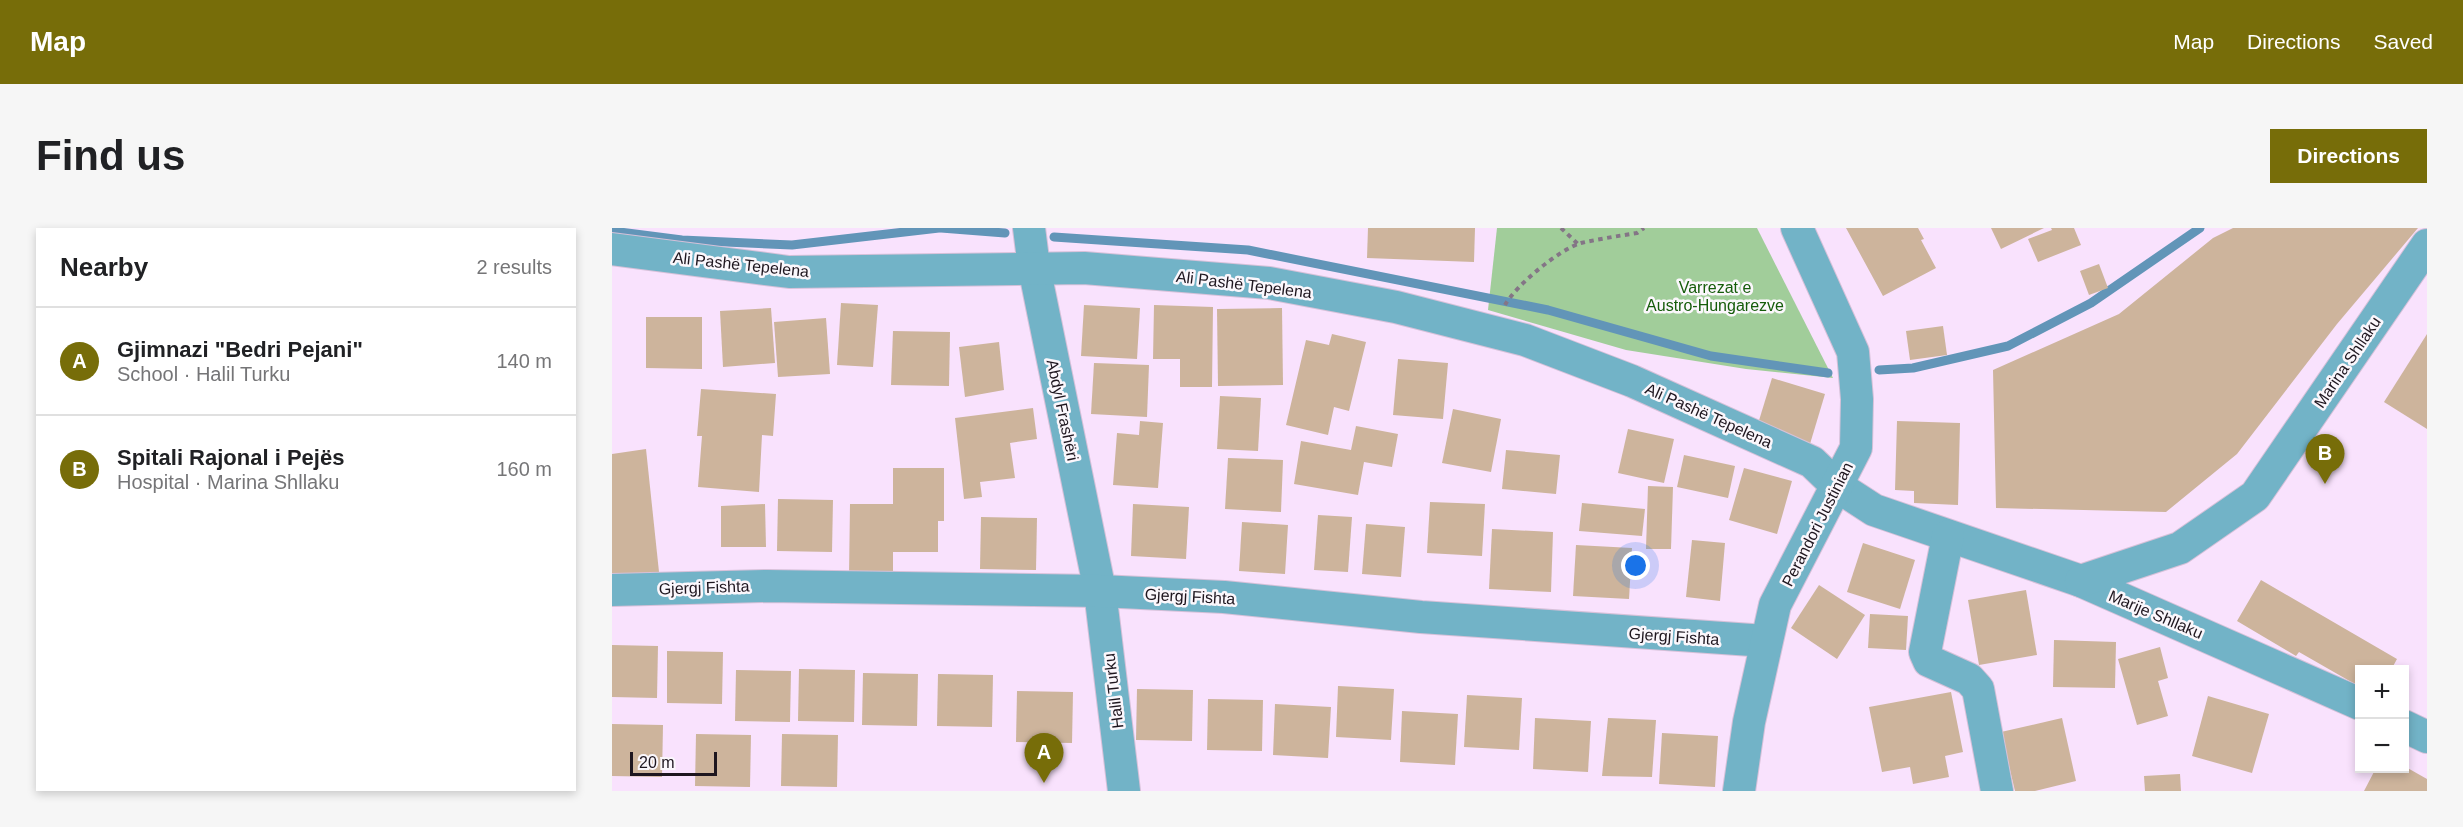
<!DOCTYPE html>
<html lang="en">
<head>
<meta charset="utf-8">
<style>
  body { margin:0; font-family:Helvetica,sans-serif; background:#f6f6f6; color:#202124 }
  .controls { position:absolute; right:18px; bottom:18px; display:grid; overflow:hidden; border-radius:0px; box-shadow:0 3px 9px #0003 }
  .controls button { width:54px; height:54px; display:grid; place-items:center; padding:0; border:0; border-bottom:2px solid #e0e0e0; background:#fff; color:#202124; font:30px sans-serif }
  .scale { position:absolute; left:18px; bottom:15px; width:87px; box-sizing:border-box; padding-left:6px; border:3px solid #1e161f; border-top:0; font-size:16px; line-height:21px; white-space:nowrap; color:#1e161f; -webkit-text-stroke:4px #fbf7fc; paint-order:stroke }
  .you { position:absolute; left:1024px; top:338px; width:21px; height:21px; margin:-15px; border:4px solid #fff; border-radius:50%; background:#1a73e8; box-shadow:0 0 0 9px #1a73e833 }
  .badge { display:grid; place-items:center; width:39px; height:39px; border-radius:50%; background:#776d09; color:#fff; font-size:20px; font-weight:700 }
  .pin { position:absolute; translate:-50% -50px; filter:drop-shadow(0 2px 3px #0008) }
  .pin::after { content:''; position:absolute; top:32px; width:21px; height:18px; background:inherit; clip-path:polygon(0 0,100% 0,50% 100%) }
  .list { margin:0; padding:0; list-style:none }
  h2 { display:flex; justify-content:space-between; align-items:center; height:78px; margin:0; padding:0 24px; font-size:26px }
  h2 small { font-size:20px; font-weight:400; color:#757577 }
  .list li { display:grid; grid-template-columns:39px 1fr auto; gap:18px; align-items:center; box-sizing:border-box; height:108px; padding:0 24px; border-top:2px solid #e0e0e0 }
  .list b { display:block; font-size:22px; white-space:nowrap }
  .list p { margin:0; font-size:20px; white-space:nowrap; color:#757577 }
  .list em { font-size:20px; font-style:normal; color:#757577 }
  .map { position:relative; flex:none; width:1815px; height:563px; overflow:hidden; border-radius:0px }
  header { display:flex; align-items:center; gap:36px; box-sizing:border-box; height:84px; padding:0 30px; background:#776d09; color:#fff }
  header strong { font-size:28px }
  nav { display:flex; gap:33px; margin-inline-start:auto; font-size:21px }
  .intro { display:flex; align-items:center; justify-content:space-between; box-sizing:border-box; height:144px; padding:0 36px }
  h1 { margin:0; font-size:42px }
  .button { padding:15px 27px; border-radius:0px; background:#776d09; color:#fff; font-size:21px; font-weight:700 }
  main { display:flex; gap:36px; padding:0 36px }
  aside { flex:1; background:#fff; border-radius:0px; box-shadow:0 3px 9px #0003 }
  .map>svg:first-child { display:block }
</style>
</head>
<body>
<header>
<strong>Map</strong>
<nav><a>Map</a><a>Directions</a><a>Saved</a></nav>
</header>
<div class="intro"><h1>Find us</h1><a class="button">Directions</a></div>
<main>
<aside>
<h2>Nearby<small>2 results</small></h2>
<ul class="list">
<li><span class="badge">A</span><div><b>Gjimnazi &quot;Bedri Pejani&quot;</b><p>School · Halil Turku</p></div><em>140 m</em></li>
<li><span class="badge">B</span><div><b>Spitali Rajonal i Pejës</b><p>Hospital · Marina Shllaku</p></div><em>160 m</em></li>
</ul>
</aside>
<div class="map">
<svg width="1815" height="563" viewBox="0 0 1815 563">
  <rect width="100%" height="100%" fill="#f9e2fd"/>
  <path fill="#a1cd9a" d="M 885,0 L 1145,0 L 1221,150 L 1134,141 L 1014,122 L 876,82 Z"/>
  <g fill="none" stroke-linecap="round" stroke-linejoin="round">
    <g stroke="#6295b8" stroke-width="9">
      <path d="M 329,0 L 393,5"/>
      <path d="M 0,3 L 70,12 L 180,17 L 327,0"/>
      <path d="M 442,9 L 636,22 L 936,82 L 1099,128 L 1216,145"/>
      <path d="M 1267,142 L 1301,140 L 1396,118 L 1479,75 L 1588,0"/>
    </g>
  </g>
  <g fill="#cdb49c">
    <path d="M 756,0 L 863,0 L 862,34 L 755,30 Z"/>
    <path d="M 1234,0 L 1306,0 L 1312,11 L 1309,12 L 1324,40 L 1271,68 Z"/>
    <path d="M 1379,0 L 1432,0 L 1389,21 Z"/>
    <path d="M 1439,0 L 1462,0 L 1469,17 L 1426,34 L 1416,11 L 1440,2 Z"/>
    <path d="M 1621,0 L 1806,0 L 1725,96 L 1625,226 L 1554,284 L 1384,280 L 1381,142 L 1507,86 L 1601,10 Z"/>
    <path d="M 1487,36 L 1496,60 L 1477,67 L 1468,43 Z"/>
    <path d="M 229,75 L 266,77 L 261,139 L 225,137 Z"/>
    <path d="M 472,77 L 528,80 L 525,131 L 469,128 Z"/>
    <path d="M 542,77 L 601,79 L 600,159 L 568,159 L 568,131 L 541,131 Z"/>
    <path d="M 159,80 L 163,135 L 111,139 L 108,83 Z"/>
    <path d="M 670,80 L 671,157 L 606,158 L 605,81 Z"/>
    <path d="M 34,89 L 90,89 L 90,141 L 34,140 Z"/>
    <path d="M 214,90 L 218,146 L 166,149 L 162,94 Z"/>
    <path d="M 1331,98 L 1335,127 L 1298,132 L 1294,103 Z"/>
    <path d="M 281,103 L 338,104 L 337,158 L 279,157 Z"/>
    <path d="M 720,106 L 754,114 L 737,183 L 722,179 L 716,207 L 674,197 L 694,112 L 717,117 Z"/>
    <path d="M 1815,106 L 1815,201 L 1772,174 Z"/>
    <path d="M 387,114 L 392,162 L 353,169 L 347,119 Z"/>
    <path d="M 786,131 L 836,135 L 831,191 L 781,187 Z"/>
    <path d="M 482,135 L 537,137 L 535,189 L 479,186 Z"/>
    <path d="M 1160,150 L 1213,166 L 1198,216 L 1145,199 Z"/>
    <path d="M 89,161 L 164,166 L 161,208 L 150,207 L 147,264 L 86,259 L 90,208 L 85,208 Z"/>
    <path d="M 608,168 L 649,170 L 646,223 L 605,221 Z"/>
    <path d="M 421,180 L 425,211 L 398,215 L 403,250 L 368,254 L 370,269 L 352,271 L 343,190 Z"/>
    <path d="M 841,181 L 889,191 L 879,244 L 830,235 Z"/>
    <path d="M 528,193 L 551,195 L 546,260 L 501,257 L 505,205 L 527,207 Z"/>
    <path d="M 1285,193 L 1348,195 L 1346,277 L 1302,275 L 1302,263 L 1283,262 Z"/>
    <path d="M 744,198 L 786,206 L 780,239 L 752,234 L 746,267 L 682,256 L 689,213 L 739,222 Z"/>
    <path d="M 1016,201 L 1062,211 L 1052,255 L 1006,245 Z"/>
    <path d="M 34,221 L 47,344 L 0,352 L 0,226 Z"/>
    <path d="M 894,222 L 948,227 L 944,266 L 890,261 Z"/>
    <path d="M 1072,227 L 1123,238 L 1116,270 L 1065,259 Z"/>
    <path d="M 616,230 L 671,232 L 669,284 L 613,281 Z"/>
    <path d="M 281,240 L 332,240 L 332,293 L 326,293 L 326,324 L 281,324 L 281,350 L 237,349 L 238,276 L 281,276 Z"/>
    <path d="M 1132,240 L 1180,253 L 1165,306 L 1117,292 Z"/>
    <path d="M 1036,258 L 1061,259 L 1059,321 L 1034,321 Z"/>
    <path d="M 166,271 L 221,272 L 220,324 L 165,323 Z"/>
    <path d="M 818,274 L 873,276 L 870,328 L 815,325 Z"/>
    <path d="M 970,275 L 1033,281 L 1030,308 L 967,303 Z"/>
    <path d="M 153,276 L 154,319 L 109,319 L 109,278 Z"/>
    <path d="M 521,276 L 577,279 L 574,331 L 519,328 Z"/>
    <path d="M 706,287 L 740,289 L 736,344 L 702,342 Z"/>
    <path d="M 369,289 L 425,290 L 424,342 L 368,341 Z"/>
    <path d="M 630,294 L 676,297 L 673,346 L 627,343 Z"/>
    <path d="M 754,296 L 793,299 L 789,349 L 750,346 Z"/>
    <path d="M 880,301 L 941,304 L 939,364 L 877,361 Z"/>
    <path d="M 1080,312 L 1113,315 L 1108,373 L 1074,369 Z"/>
    <path d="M 1251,315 L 1303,332 L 1288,381 L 1235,364 Z"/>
    <path d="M 964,317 L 1020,320 L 1017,371 L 961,368 Z"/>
    <path d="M 1649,352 L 1785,431 L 1779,442 L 1748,442 L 1748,459 L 1687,424 L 1684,428 L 1625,393 Z"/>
    <path d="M 1207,357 L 1253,387 L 1225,431 L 1179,400 Z"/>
    <path d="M 1414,362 L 1425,427 L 1367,437 L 1356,372 Z"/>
    <path d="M 1258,386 L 1296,388 L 1294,422 L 1256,420 Z"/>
    <path d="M 1442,412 L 1504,414 L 1503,460 L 1441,459 Z"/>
    <path d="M 0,417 L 46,418 L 45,470 L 0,469 Z"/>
    <path d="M 1548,419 L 1556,450 L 1546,453 L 1556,488 L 1525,497 L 1506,431 Z"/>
    <path d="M 55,423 L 111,424 L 110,476 L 55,475 Z"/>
    <path d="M 187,441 L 243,442 L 242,494 L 186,493 Z"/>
    <path d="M 124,442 L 179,443 L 178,494 L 123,493 Z"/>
    <path d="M 251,445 L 306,446 L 305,498 L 250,497 Z"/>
    <path d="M 326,446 L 381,447 L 380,499 L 325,498 Z"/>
    <path d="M 726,458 L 782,461 L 779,512 L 724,509 Z"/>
    <path d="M 525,461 L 581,462 L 580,513 L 524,512 Z"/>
    <path d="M 405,463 L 461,464 L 460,515 L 404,514 Z"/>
    <path d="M 1339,464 L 1351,524 L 1333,528 L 1337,549 L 1301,556 L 1298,539 L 1270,544 L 1257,479 Z"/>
    <path d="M 855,467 L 910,470 L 907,522 L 852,519 Z"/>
    <path d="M 1596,468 L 1657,486 L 1640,545 L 1580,528 Z"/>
    <path d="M 596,471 L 651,472 L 650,523 L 595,522 Z"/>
    <path d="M 663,476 L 719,479 L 716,530 L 661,527 Z"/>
    <path d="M 790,483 L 846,486 L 843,537 L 788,534 Z"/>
    <path d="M 923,490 L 979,493 L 976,544 L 921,541 Z"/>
    <path d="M 996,490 L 1044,492 L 1040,549 L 990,548 Z"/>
    <path d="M 1450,490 L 1464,553 L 1423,563 L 1403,563 L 1389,504 Z"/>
    <path d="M 0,496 L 51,497 L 50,549 L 0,548 Z"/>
    <path d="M 1050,505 L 1106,508 L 1103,559 L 1047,556 Z"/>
    <path d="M 84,506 L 139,507 L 138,559 L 83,558 Z"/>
    <path d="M 170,506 L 226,507 L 225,559 L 169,558 Z"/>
    <path d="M 1792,538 L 1815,551 L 1815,563 L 1752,563 L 1764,540 L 1792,540 Z"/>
    <path d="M 1568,546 L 1569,563 L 1533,563 L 1532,548 Z"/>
  </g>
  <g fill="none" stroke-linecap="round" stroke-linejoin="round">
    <g stroke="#d6c1d9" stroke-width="34">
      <g id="street">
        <path d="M 417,0 L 422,39 L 488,363 L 512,563"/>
        <path d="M 0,21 L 177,44 L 472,40 L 657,55 L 784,79 L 913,112 L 1020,153 L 1200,234 L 1225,258 L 1262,282 L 1469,353 L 1748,476"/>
        <path d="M 1336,308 L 1313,424 L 1317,433 L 1357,451 L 1366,461 L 1385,563"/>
        <path d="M 1469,353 L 1568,320 L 1643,268 L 1815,17"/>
        <path d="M 0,362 L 155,358 L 488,363 L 612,369 L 809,389 L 1154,413"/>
        <path d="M 1792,498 L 1815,509"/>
        <path d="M 1127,563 L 1137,494 L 1163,377 L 1244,220 L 1245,171 L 1241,124 L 1185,0"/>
      </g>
    </g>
    <g stroke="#847586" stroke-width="4" stroke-dasharray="4.5 4.5" stroke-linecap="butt">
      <path d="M 949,0 L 966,16"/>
      <path d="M 893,77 C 904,57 948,21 969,15 C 987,11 1006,8 1025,5 L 1032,0"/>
    </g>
    <use href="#street" stroke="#72b3c7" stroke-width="32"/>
  </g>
  <g text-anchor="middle" stroke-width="5" stroke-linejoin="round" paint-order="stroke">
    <g font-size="16" fill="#1e161f" stroke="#fbf7fc">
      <text transform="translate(129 36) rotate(6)" y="6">Ali Pashë Tepelena</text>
      <text transform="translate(632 56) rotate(7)" y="6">Ali Pashë Tepelena</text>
      <text transform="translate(1735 134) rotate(-56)" y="6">Marina Shllaku</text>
      <text transform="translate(451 182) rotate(78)" y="6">Abdyl Frashëri</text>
      <text transform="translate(1097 187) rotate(24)" y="6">Ali Pashë Tepelena</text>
      <text transform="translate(1205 296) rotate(-63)" y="6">Perandori Justinian</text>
      <text transform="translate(92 359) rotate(-2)" y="6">Gjergj Fishta</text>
      <text transform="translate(578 368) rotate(3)" y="6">Gjergj Fishta</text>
      <text transform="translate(1544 386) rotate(23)" y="6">Marije Shllaku</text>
      <text transform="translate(1062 408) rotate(4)" y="6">Gjergj Fishta</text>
      <text transform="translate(501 463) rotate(-97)" y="6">Halil Turku</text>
    </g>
    <g font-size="16" fill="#155c0a" stroke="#fbf7fc">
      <text x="1103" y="65">Varrezat e<tspan x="1103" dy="18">Austro-Hungarezve</tspan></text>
    </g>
  </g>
</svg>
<div class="controls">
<button>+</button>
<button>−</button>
</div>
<div class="scale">20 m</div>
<div class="you"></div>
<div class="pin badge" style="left:432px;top:555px">A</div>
<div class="pin badge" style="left:1713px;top:256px">B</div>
</div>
</main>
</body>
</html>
